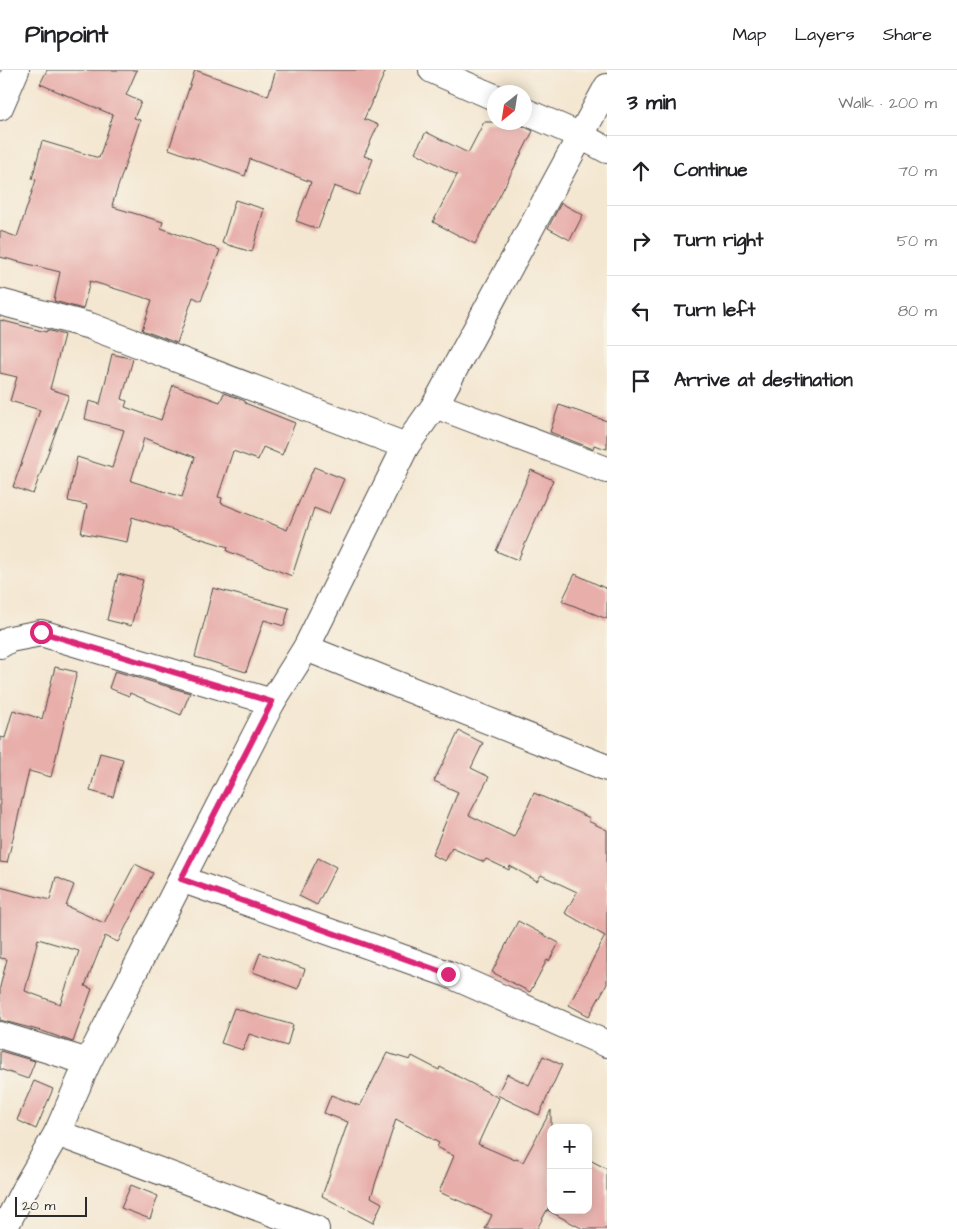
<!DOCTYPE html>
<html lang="en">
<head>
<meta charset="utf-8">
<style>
  body { margin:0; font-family:"Architects Daughter",sans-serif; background:#f6f6f6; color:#202124 }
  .controls { position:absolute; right:15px; bottom:15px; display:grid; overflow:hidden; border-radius:10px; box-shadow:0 2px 12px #0003 }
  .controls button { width:45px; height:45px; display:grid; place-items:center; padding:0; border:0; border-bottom:1px solid #e0e0e0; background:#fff; color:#202124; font:25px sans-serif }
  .compass { position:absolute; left:487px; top:15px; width:45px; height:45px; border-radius:50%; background:#fff; box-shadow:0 2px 12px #0003; rotate:210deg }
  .scale { position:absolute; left:15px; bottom:12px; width:72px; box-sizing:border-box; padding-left:5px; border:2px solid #2b2b2b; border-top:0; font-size:14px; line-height:18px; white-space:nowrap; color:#2b2b2b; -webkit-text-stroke:4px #f7f3e8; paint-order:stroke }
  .stop { position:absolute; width:15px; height:15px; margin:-11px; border:4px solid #db2777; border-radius:50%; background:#fff }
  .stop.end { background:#db2777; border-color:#fff; box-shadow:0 1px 5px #0008 }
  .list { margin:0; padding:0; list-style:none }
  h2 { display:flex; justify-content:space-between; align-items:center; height:65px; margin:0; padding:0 20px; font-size:21px }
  h2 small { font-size:16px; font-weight:400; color:#757577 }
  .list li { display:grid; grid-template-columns:32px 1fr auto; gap:15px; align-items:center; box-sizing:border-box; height:70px; padding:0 20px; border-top:1px solid #e0e0e0 }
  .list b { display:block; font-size:19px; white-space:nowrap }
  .list em { font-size:16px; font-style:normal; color:#757577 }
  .icon { flex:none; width:28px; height:28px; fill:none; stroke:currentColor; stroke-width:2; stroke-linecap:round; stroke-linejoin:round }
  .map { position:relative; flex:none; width:607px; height:1159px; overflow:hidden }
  header { display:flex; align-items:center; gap:30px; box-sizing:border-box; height:70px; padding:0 25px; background:#fff; border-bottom:1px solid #e0e0e0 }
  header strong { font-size:24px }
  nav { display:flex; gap:28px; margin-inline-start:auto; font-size:18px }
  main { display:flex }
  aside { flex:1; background:#fff }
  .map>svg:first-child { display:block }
</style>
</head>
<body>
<header>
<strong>Pinpoint</strong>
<nav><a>Map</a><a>Layers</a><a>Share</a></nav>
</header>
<main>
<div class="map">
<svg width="607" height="1159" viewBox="0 0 607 1159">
  <rect width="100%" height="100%" fill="#f7f3e8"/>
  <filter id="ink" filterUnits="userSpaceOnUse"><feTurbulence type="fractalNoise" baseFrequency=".02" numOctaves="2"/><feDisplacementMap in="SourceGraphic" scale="10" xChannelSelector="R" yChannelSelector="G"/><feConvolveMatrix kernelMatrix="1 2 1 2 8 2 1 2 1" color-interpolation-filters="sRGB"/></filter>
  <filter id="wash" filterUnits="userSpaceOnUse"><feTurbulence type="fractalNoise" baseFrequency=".0096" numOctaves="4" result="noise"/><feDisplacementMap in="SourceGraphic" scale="20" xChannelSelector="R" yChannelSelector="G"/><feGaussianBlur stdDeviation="1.12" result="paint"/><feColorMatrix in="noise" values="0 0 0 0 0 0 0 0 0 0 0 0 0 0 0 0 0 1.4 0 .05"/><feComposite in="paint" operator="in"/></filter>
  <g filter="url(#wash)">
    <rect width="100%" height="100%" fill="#f4e7d1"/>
    <g id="blocks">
      <g fill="#e8aeaa" fill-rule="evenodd">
        <path d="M 47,0 L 137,0 L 126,25 L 141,32 L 134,48 L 140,50 L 112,135 L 114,135 L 113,137 L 163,152 L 161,158 L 220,180 L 201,231 L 193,227 L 177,273 L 142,260 L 152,230 L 90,211 L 83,239 L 54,231 L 60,202 L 0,187 L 0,161 L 17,167 L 36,110 L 32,109 L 42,71 L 99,88 L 113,45 L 40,14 Z"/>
        <path d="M 195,0 L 268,26 L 276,0 L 386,0 L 364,49 L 378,55 L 364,86 L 373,89 L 359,125 L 334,116 L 318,159 L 296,151 L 311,112 L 250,89 L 245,106 L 169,79 Z"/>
        <path d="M 484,52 L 515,52 L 533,61 L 475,174 L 433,152 L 457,105 L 415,82 L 426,62 L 468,83 Z"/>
        <path d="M 235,130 L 264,139 L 252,182 L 222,173 Z"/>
        <path d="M 561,133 L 583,145 L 570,170 L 548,158 Z"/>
        <path d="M 0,250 L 46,262 L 47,260 L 64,265 L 50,319 L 69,325 L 33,424 L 13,417 L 40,340 L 10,331 L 17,307 L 0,303 Z"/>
        <path d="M 112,284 L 133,289 L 122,329 L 127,331 L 125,337 L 161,350 L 173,315 L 220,332 L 224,323 L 245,331 L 245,333 L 295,353 L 282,385 L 263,377 L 258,390 L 233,381 L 218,427 L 222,428 L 221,433 L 287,460 L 314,397 L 344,409 L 329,444 L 314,438 L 292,506 L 227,481 L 228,477 L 132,447 L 127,472 L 81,463 L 87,435 L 68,431 L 77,387 L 112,398 L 124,360 L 85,349 L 89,331 L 100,334 ZM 144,368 L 195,387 L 182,427 L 131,411 Z"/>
        <path d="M 559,335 L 607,351 L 607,379 L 594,375 L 593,379 L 550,362 Z"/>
        <path d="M 531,400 L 553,410 L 518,490 L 496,481 Z"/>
        <path d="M 118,504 L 143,510 L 131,556 L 107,550 Z"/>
        <path d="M 575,504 L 607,519 L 607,549 L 562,531 Z"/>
        <path d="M 213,518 L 289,538 L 284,556 L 264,550 L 246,602 L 195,587 Z"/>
        <path d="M 55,597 L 77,602 L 51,707 L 29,701 L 7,793 L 0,792 L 0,667 L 5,668 L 13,640 L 42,649 Z"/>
        <path d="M 115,601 L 190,623 L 181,645 L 130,623 L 129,626 L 109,618 Z"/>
        <path d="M 459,661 L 483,673 L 471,698 L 489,707 L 469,745 L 514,767 L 534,723 L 590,748 L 588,751 L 607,760 L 607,914 L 589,946 L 569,935 L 605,866 L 565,843 L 577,822 L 541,805 L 537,811 L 510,796 L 509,800 L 486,789 L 484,792 L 452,778 L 445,791 L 432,785 L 458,722 L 434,711 Z"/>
        <path d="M 100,683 L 123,689 L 113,727 L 90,721 Z"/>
        <path d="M 318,788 L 336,797 L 317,835 L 299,826 Z"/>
        <path d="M 135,794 L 153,803 L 118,872 L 105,866 L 85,916 L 92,919 L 73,972 L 45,962 L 0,950 L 0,917 L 7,889 L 0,888 L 0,817 L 50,830 L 56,807 L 74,815 L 66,836 L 104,853 ZM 38,869 L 79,881 L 60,934 L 25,921 Z"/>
        <path d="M 518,851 L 559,873 L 549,891 L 547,890 L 530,922 L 492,902 Z"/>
        <path d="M 260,883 L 305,899 L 298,919 L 253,902 Z"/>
        <path d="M 234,938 L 293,955 L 287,976 L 249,964 L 243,980 L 221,973 Z"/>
        <path d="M 0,981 L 35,991 L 28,1009 L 0,999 Z"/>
        <path d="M 387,983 L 410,990 L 412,986 L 439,1000 L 440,997 L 499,1028 L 478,1074 L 515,1090 L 516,1089 L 523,1092 L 551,1040 L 551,1132 L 547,1140 L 588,1140 L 588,1089 L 607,1099 L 607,1159 L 583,1159 L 547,1140 L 537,1159 L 485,1159 L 492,1145 L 439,1122 L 454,1086 L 437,1077 L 439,1073 L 396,1049 L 371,1127 L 382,1133 L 373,1153 L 322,1126 L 348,1052 L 324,1043 L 331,1025 L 360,1036 Z"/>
        <path d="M 543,986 L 562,995 L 539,1045 L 497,1025 L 507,1004 L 529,1015 Z"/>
        <path d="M 34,1011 L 53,1019 L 36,1059 L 17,1050 Z"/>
        <path d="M 131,1115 L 158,1126 L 150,1149 L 121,1138 Z"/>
      </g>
    </g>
  </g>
  <g filter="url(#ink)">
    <use href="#blocks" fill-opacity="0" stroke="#494744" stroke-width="1"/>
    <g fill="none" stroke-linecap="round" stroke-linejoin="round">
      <g stroke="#494744" stroke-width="28">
        <g id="minor">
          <path d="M 432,0 L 494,27"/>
          <path d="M 0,37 L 16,0"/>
          <path d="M 524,41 L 581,66 L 607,80"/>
          <path d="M 0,232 L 90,256 L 406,376"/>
          <path d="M 435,335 L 607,400"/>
          <path d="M 0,575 L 10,569 L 41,563 L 272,632"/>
          <path d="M 306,578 L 607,698"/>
          <path d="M 181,809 L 448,904 L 607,974"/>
          <path d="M 0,965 L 88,992"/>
          <path d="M 57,1063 L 316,1159"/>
          <path d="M 4,1159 L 24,1120 L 57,1063 L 88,992 L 272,632 L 306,578 L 406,376 L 435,335 L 607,17"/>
        </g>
      </g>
      <use href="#minor" stroke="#fff" stroke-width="26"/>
    </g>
  </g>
  <g fill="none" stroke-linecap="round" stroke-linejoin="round" filter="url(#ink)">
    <path stroke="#db2777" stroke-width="6" d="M 41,562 L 272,632 L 181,809 L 448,904"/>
  </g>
</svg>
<div class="controls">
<button>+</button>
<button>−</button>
</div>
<svg class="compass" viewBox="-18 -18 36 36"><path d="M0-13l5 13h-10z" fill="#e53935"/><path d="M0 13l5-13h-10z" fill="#757577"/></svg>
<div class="scale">20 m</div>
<div class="stop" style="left:41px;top:562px"></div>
<div class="stop end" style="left:448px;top:904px"></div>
</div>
<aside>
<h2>3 min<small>Walk · 200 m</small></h2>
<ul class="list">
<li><svg class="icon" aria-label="ahead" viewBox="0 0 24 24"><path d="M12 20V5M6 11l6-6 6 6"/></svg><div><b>Continue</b></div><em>70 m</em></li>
<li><svg class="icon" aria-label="right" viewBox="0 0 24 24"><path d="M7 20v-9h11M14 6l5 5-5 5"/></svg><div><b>Turn right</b></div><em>50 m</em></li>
<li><svg class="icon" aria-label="left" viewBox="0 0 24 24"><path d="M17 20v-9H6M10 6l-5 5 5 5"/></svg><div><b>Turn left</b></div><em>80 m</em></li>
<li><svg class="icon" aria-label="arrive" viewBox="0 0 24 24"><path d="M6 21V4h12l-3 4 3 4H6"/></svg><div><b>Arrive at destination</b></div></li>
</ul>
</aside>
</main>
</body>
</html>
